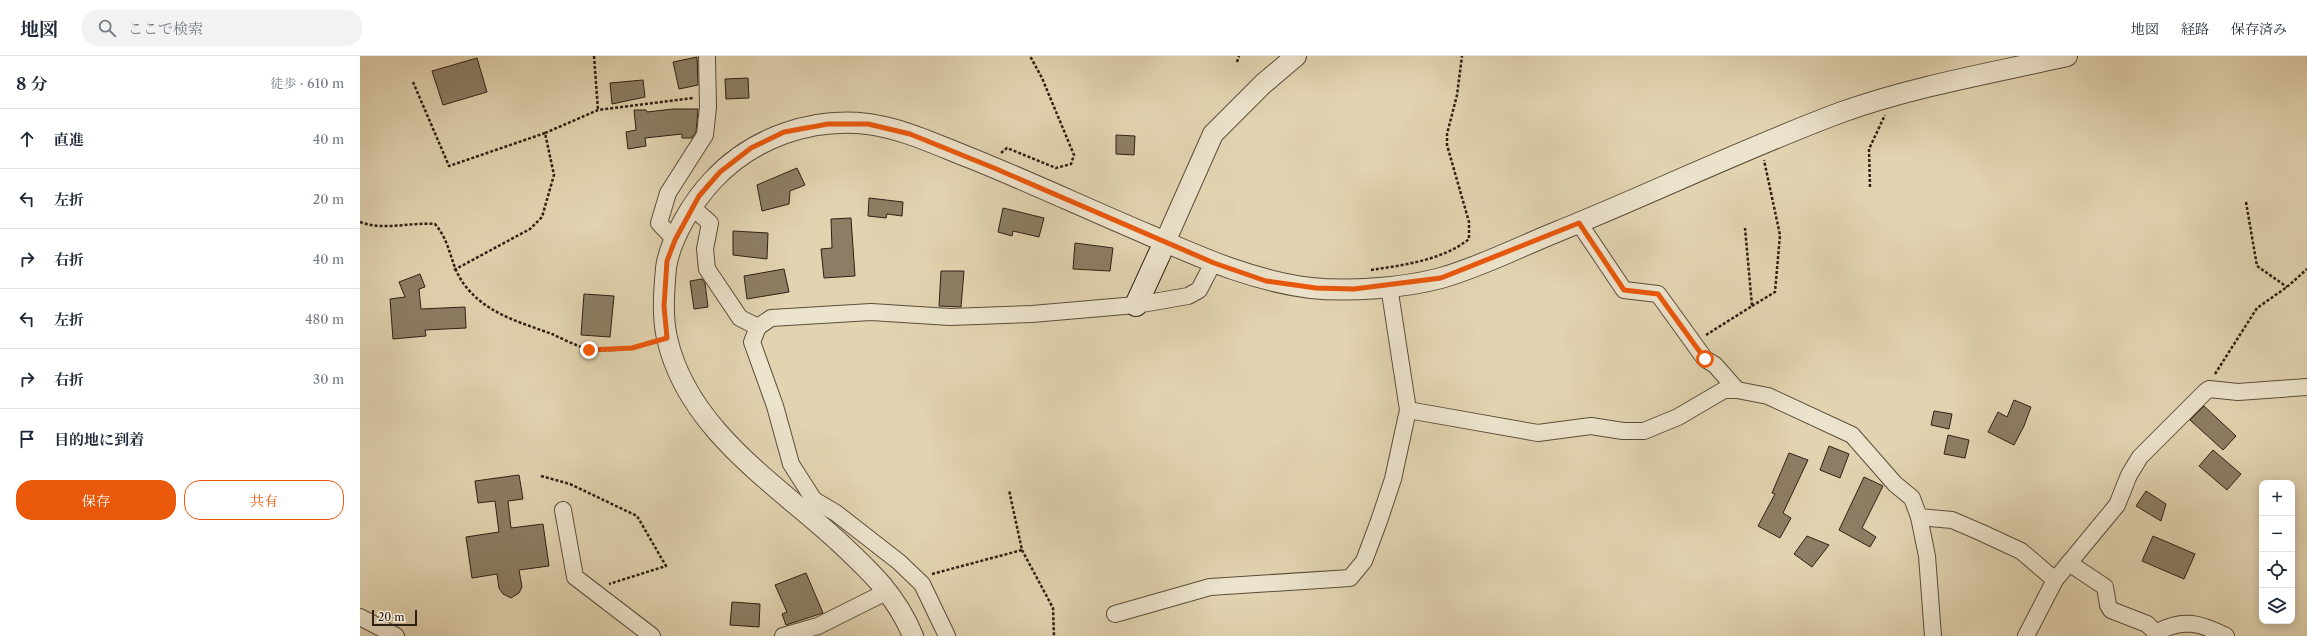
<!DOCTYPE html>
<html lang="ja">
<head>
<meta charset="utf-8">
<style>
  body { margin:0; font-family:"Libre Caslon Text","Noto Serif JP",serif; background:#f2f2f3; color:#1f2937 }
  .controls { position:absolute; right:12px; bottom:12px; display:grid; overflow:hidden; border-radius:8px; box-shadow:0 2px 10px #0003 }
  .controls button { width:36px; height:36px; display:grid; place-items:center; padding:0; border:0; border-bottom:1px solid #e0e1e3; background:#fff; color:#1f2937; font:20px sans-serif }
  .scale { position:absolute; left:12px; bottom:10px; width:45px; box-sizing:border-box; padding-left:4px; border:2px solid #2e2013; border-top:0; font-size:11px; line-height:14px; white-space:nowrap; color:#2e2013; -webkit-text-stroke:3px #ece3cc; paint-order:stroke }
  .stop { position:absolute; width:12px; height:12px; margin:-9px; border:3px solid #ea580c; border-radius:50%; background:#fff }
  .stop.end { background:#ea580c; border-color:#fff; box-shadow:0 1px 4px #0008 }
  .list { margin:0; padding:0; list-style:none }
  h2 { display:flex; justify-content:space-between; align-items:center; height:52px; margin:0; padding:0 16px; font-size:17px }
  h2 small { font-size:13px; font-weight:400; color:#747a83 }
  .list li { display:grid; grid-template-columns:26px 1fr auto; gap:12px; align-items:center; box-sizing:border-box; height:60px; padding:0 16px; border-top:1px solid #e0e1e3 }
  .list b { display:block; font-size:15px; white-space:nowrap }
  .list em { font-size:13px; font-style:normal; color:#747a83 }
  .actions { display:flex; gap:8px; padding:12px 16px }
  .actions a { flex:1; padding:9px 0; border:1px solid #ea580c; border-radius:16px; text-align:center; font-size:14px; color:#ea580c }
  .actions .main { background:#ea580c; color:#fff }
  .icon { flex:none; width:22px; height:22px; fill:none; stroke:currentColor; stroke-width:2; stroke-linecap:round; stroke-linejoin:round }
  .map { position:relative; flex:none; width:1947px; height:580px; overflow:hidden }
  header { display:flex; align-items:center; gap:24px; box-sizing:border-box; height:56px; padding:0 20px; background:#fff; border-bottom:1px solid #e0e1e3 }
  header strong { font-size:19px }
  nav { display:flex; gap:22px; margin-inline-start:auto; font-size:14px }
  .search { width:280px; height:36px; background:#f2f2f3; display:flex; align-items:center; gap:10px; box-sizing:border-box; padding:0 14px; border-radius:16px; color:#747a83; font-size:15px }
  main { display:flex }
  aside { flex:1; background:#fff }
  .map>svg:first-child { display:block }
</style>
</head>
<body>
<header>
<strong>地図</strong>
<div class="search"><svg class="icon" aria-label="search" viewBox="0 0 24 24"><circle cx="10" cy="10" r="6"/><path d="M15 15l6 6"/></svg>ここで検索</div>
<nav><a>地図</a><a>経路</a><a>保存済み</a></nav>
</header>
<main>
<aside>
<h2>8 分<small>徒歩 · 610 m</small></h2>
<ul class="list">
<li><svg class="icon" aria-label="ahead" viewBox="0 0 24 24"><path d="M12 20V5M6 11l6-6 6 6"/></svg><div><b>直進</b></div><em>40 m</em></li>
<li><svg class="icon" aria-label="left" viewBox="0 0 24 24"><path d="M17 20v-9H6M10 6l-5 5 5 5"/></svg><div><b>左折</b></div><em>20 m</em></li>
<li><svg class="icon" aria-label="right" viewBox="0 0 24 24"><path d="M7 20v-9h11M14 6l5 5-5 5"/></svg><div><b>右折</b></div><em>40 m</em></li>
<li><svg class="icon" aria-label="left" viewBox="0 0 24 24"><path d="M17 20v-9H6M10 6l-5 5 5 5"/></svg><div><b>左折</b></div><em>480 m</em></li>
<li><svg class="icon" aria-label="right" viewBox="0 0 24 24"><path d="M7 20v-9h11M14 6l5 5-5 5"/></svg><div><b>右折</b></div><em>30 m</em></li>
<li><svg class="icon" aria-label="arrive" viewBox="0 0 24 24"><path d="M6 21V4h12l-3 4 3 4H6"/></svg><div><b>目的地に到着</b></div></li>
</ul>
<div class="actions"><a class="main">保存</a><a>共有</a></div>
</aside>
<div class="map">
<svg width="1947" height="580" viewBox="0 0 1947 580">
  <rect width="100%" height="100%" fill="#e2d4b1"/>
  <filter id="stains"><feTurbulence type="fractalNoise" baseFrequency=".005" numOctaves="4"/><feColorMatrix values="0 0 0 0 .2 0 0 0 0 .09 0 0 0 0 .02 0 0 0 .5 -.17"/></filter>
  <radialGradient id="worn" r=".72"><stop offset=".6" stop-color="#630" stop-opacity="0"/><stop offset="1" stop-color="#630" stop-opacity=".3"/></radialGradient>
  <g fill="#8c7e65" stroke="#2e2013">
    <path d="M 337,1 L 338,29 L 319,33 L 313,6 Z"/>
    <path d="M 117,2 L 127,36 L 83,49 L 72,15 Z"/>
    <path d="M 388,22 L 389,42 L 366,43 L 365,23 Z"/>
    <path d="M 283,24 L 285,41 L 252,48 L 250,27 Z"/>
    <path d="M 313,53 L 338,53 L 336,76 L 332,82 L 322,82 L 322,78 L 285,82 L 286,90 L 268,93 L 266,76 L 276,74 L 274,54 L 286,54 L 287,56 Z"/>
    <path d="M 756,79 L 775,80 L 774,99 L 756,98 Z"/>
    <path d="M 437,112 L 445,129 L 430,135 L 429,148 L 402,155 L 397,129 Z"/>
    <path d="M 509,142 L 543,146 L 542,160 L 527,158 L 526,162 L 508,160 Z"/>
    <path d="M 643,152 L 684,162 L 679,181 L 653,175 L 652,180 L 638,176 Z"/>
    <path d="M 491,162 L 495,220 L 464,222 L 461,193 L 472,192 L 471,163 Z"/>
    <path d="M 373,175 L 408,177 L 407,203 L 373,199 Z"/>
    <path d="M 715,187 L 753,192 L 750,215 L 713,213 Z"/>
    <path d="M 424,213 L 429,236 L 387,243 L 384,220 Z"/>
    <path d="M 581,215 L 604,215 L 601,251 L 579,250 Z"/>
    <path d="M 60,218 L 65,231 L 59,233 L 61,253 L 105,251 L 106,272 L 65,274 L 66,280 L 33,283 L 30,243 L 45,241 L 39,226 Z"/>
    <path d="M 342,223 L 345,227 L 348,251 L 334,253 L 330,225 Z"/>
    <path d="M 224,238 L 254,240 L 250,281 L 221,279 Z"/>
    <path d="M 1654,344 L 1671,351 L 1664,370 L 1654,389 L 1628,376 L 1638,356 L 1647,361 Z"/>
    <path d="M 1844,350 L 1876,380 L 1863,394 L 1830,364 Z"/>
    <path d="M 1574,355 L 1592,358 L 1589,373 L 1571,369 Z"/>
    <path d="M 1588,379 L 1609,384 L 1605,402 L 1584,398 Z"/>
    <path d="M 1469,390 L 1489,398 L 1480,422 L 1460,414 Z"/>
    <path d="M 1853,394 L 1881,418 L 1867,434 L 1839,410 Z"/>
    <path d="M 1429,397 L 1448,404 L 1423,457 L 1431,462 L 1420,482 L 1398,470 L 1415,438 L 1412,437 Z"/>
    <path d="M 159,419 L 163,443 L 148,445 L 151,472 L 183,468 L 189,510 L 159,514 L 162,531 L 159,537 L 151,542 L 143,538 L 139,532 L 137,518 L 112,522 L 106,481 L 139,476 L 135,445 L 118,447 L 115,425 Z"/>
    <path d="M 1504,421 L 1523,430 L 1502,472 L 1516,481 L 1510,491 L 1479,474 Z"/>
    <path d="M 1786,435 L 1806,448 L 1801,465 L 1776,450 Z"/>
    <path d="M 1447,480 L 1469,489 L 1452,511 L 1434,498 Z"/>
    <path d="M 1793,480 L 1835,498 L 1824,523 L 1782,505 Z"/>
    <path d="M 446,517 L 463,557 L 426,569 L 422,558 L 427,556 L 415,529 Z"/>
    <path d="M 372,546 L 400,548 L 399,571 L 370,569 Z"/>
  </g>
  <g fill="none" stroke-linecap="round" stroke-linejoin="round">
    <g stroke="#5b4d3a" stroke-width="18">
      <g id="minor">
        <path d="M 332,151 L 350,167 L 345,193 L 347,213 L 380,262 L 398,271"/>
        <path d="M 1219,167 L 1264,234 L 1298,238 L 1345,303 L 1355,309 L 1377,334"/>
        <path d="M 315,184 L 299,167 L 308,137 L 345,79 L 348,51 L 347,0"/>
        <path d="M 1048,354 L 1178,377 L 1231,370 L 1263,375 L 1284,375 L 1318,361 L 1364,334 L 1377,334 L 1408,340 L 1492,379 L 1535,428 L 1552,442 L 1559,461 L 1592,464 L 1620,476 L 1661,495 L 1695,524"/>
        <path d="M 454,444 L 476,457 L 539,506 L 562,528 L 587,580"/>
        <path d="M 203,454 L 215,521 L 292,580"/>
        <path d="M 446,456 L 454,444 L 431,408 L 415,350 L 392,286 L 398,271 L 411,262 L 511,256 L 590,261 L 672,258 L 776,249 L 828,240 L 839,234 L 853,207"/>
        <path d="M 1559,461 L 1567,500 L 1573,580"/>
        <path d="M 1709,507 L 1745,531 L 1748,549 L 1751,554 L 1787,568 L 1799,580"/>
        <path d="M 755,558 L 850,531 L 990,522 L 1004,505 L 1019,465 L 1033,423 L 1048,354 L 1029,230"/>
        <path d="M 0,561 L 36,580"/>
        <path d="M 1797,576 C 1824,562 1840,567 1866,580"/>
        <path d="M 423,580 L 458,570 L 522,538 L 525,532"/>
        <path d="M 1666,580 L 1695,524 L 1757,449 L 1769,419 L 1780,401 L 1845,336 L 1849,333 L 1878,336 L 1947,331"/>
      </g>
    </g>
    <g stroke="#5b4d3a" stroke-width="22">
      <g id="tertiary">
        <path d="M 805,186 L 853,78 L 903,28 L 936,0"/>
        <path d="M 553,580 C 536,539 511,516 479,486 C 415,427 327,373 307,282 C 302,260 304,235 306,212 C 310,183 333,145 353,124 C 392,82 451,61 508,68 C 545,73 579,90 613,103 C 672,127 730,154 789,179 C 842,202 893,225 951,232 C 989,236 1044,232 1081,222 C 1120,211 1157,192 1194,177 C 1291,138 1385,92 1482,56 C 1555,30 1632,17 1707,0"/>
      </g>
    </g>
    <g stroke="#2e2013" stroke-width="24">
      <path id="secondary" d="M 776,249 L 805,186"/>
    </g>
    <g stroke="#2e2013" stroke-width="2.5" stroke-dasharray="3 2" stroke-linecap="butt">
      <path d="M 234,0 L 238,54"/>
      <path d="M 877,6 L 879,0"/>
      <path d="M 53,26 L 89,110 L 185,77"/>
      <path d="M 641,97 L 647,92 L 696,112 L 711,108 L 714,99 L 682,22 L 670,0"/>
      <path d="M 1510,131 L 1509,93 L 1525,59"/>
      <path d="M 1886,146 L 1897,210 L 1927,231"/>
      <path d="M 0,166 C 24,175 50,166 75,168 C 93,189 89,211 107,232 C 128,258 162,267 192,278 C 203,283 216,290 228,293 C 246,297 274,292 291,287"/>
      <path d="M 94,214 L 170,173 L 182,161 L 194,119 L 185,77 L 238,54 L 333,42"/>
      <path d="M 1011,214 C 1044,209 1083,204 1109,183 L 1109,166 L 1087,89 L 1087,78 L 1097,39 L 1102,0"/>
      <path d="M 1392,250 L 1415,236 L 1420,179 L 1404,104"/>
      <path d="M 1346,279 L 1392,250 L 1385,172"/>
      <path d="M 1855,318 L 1897,252 L 1927,231 L 1947,213"/>
      <path d="M 181,420 L 210,428 L 277,460 L 306,510 L 249,528"/>
      <path d="M 662,494 L 693,552 L 694,580"/>
      <path d="M 572,518 L 662,494 L 649,434"/>
    </g>
    <use href="#minor" stroke="#ece3cc" stroke-width="16"/>
    <use href="#tertiary" stroke="#ece3cc" stroke-width="20"/>
    <use href="#secondary" stroke="#ece3cc" stroke-width="22"/>
  </g>
  <g fill="none" stroke-linecap="round" stroke-linejoin="round">
    <path stroke="#ea580c" stroke-width="5" d="M 229,294 L 272,292 L 307,282 L 304,250 L 307,205 L 315,184 L 339,140 L 360,116 L 391,92 L 424,76 L 468,68 L 508,68 L 550,78 L 634,112 L 854,207 L 906,225 L 956,232 L 994,233 L 1081,222 L 1219,167 L 1264,234 L 1298,238 L 1345,303"/>
  </g>
  <rect width="100%" height="100%" filter="url(#stains)"/>
  <rect width="100%" height="100%" fill="url(#worn)"/>
</svg>
<div class="controls">
<button>+</button>
<button>−</button>
<button><svg class="icon" aria-label="locate" viewBox="0 0 24 24"><circle cx="12" cy="12" r="6"/><path d="M12 2v4M12 18v4M2 12h4M18 12h4"/></svg></button>
<button><svg class="icon" aria-label="layers" viewBox="0 0 24 24"><path d="M12 4l9 5-9 5-9-5zM3 14l9 5 9-5"/></svg></button>
</div>
<div class="scale">20 m</div>
<div class="stop" style="left:1345px;top:303px"></div>
<div class="stop end" style="left:229px;top:294px"></div>
</div>
</main>
</body>
</html>
